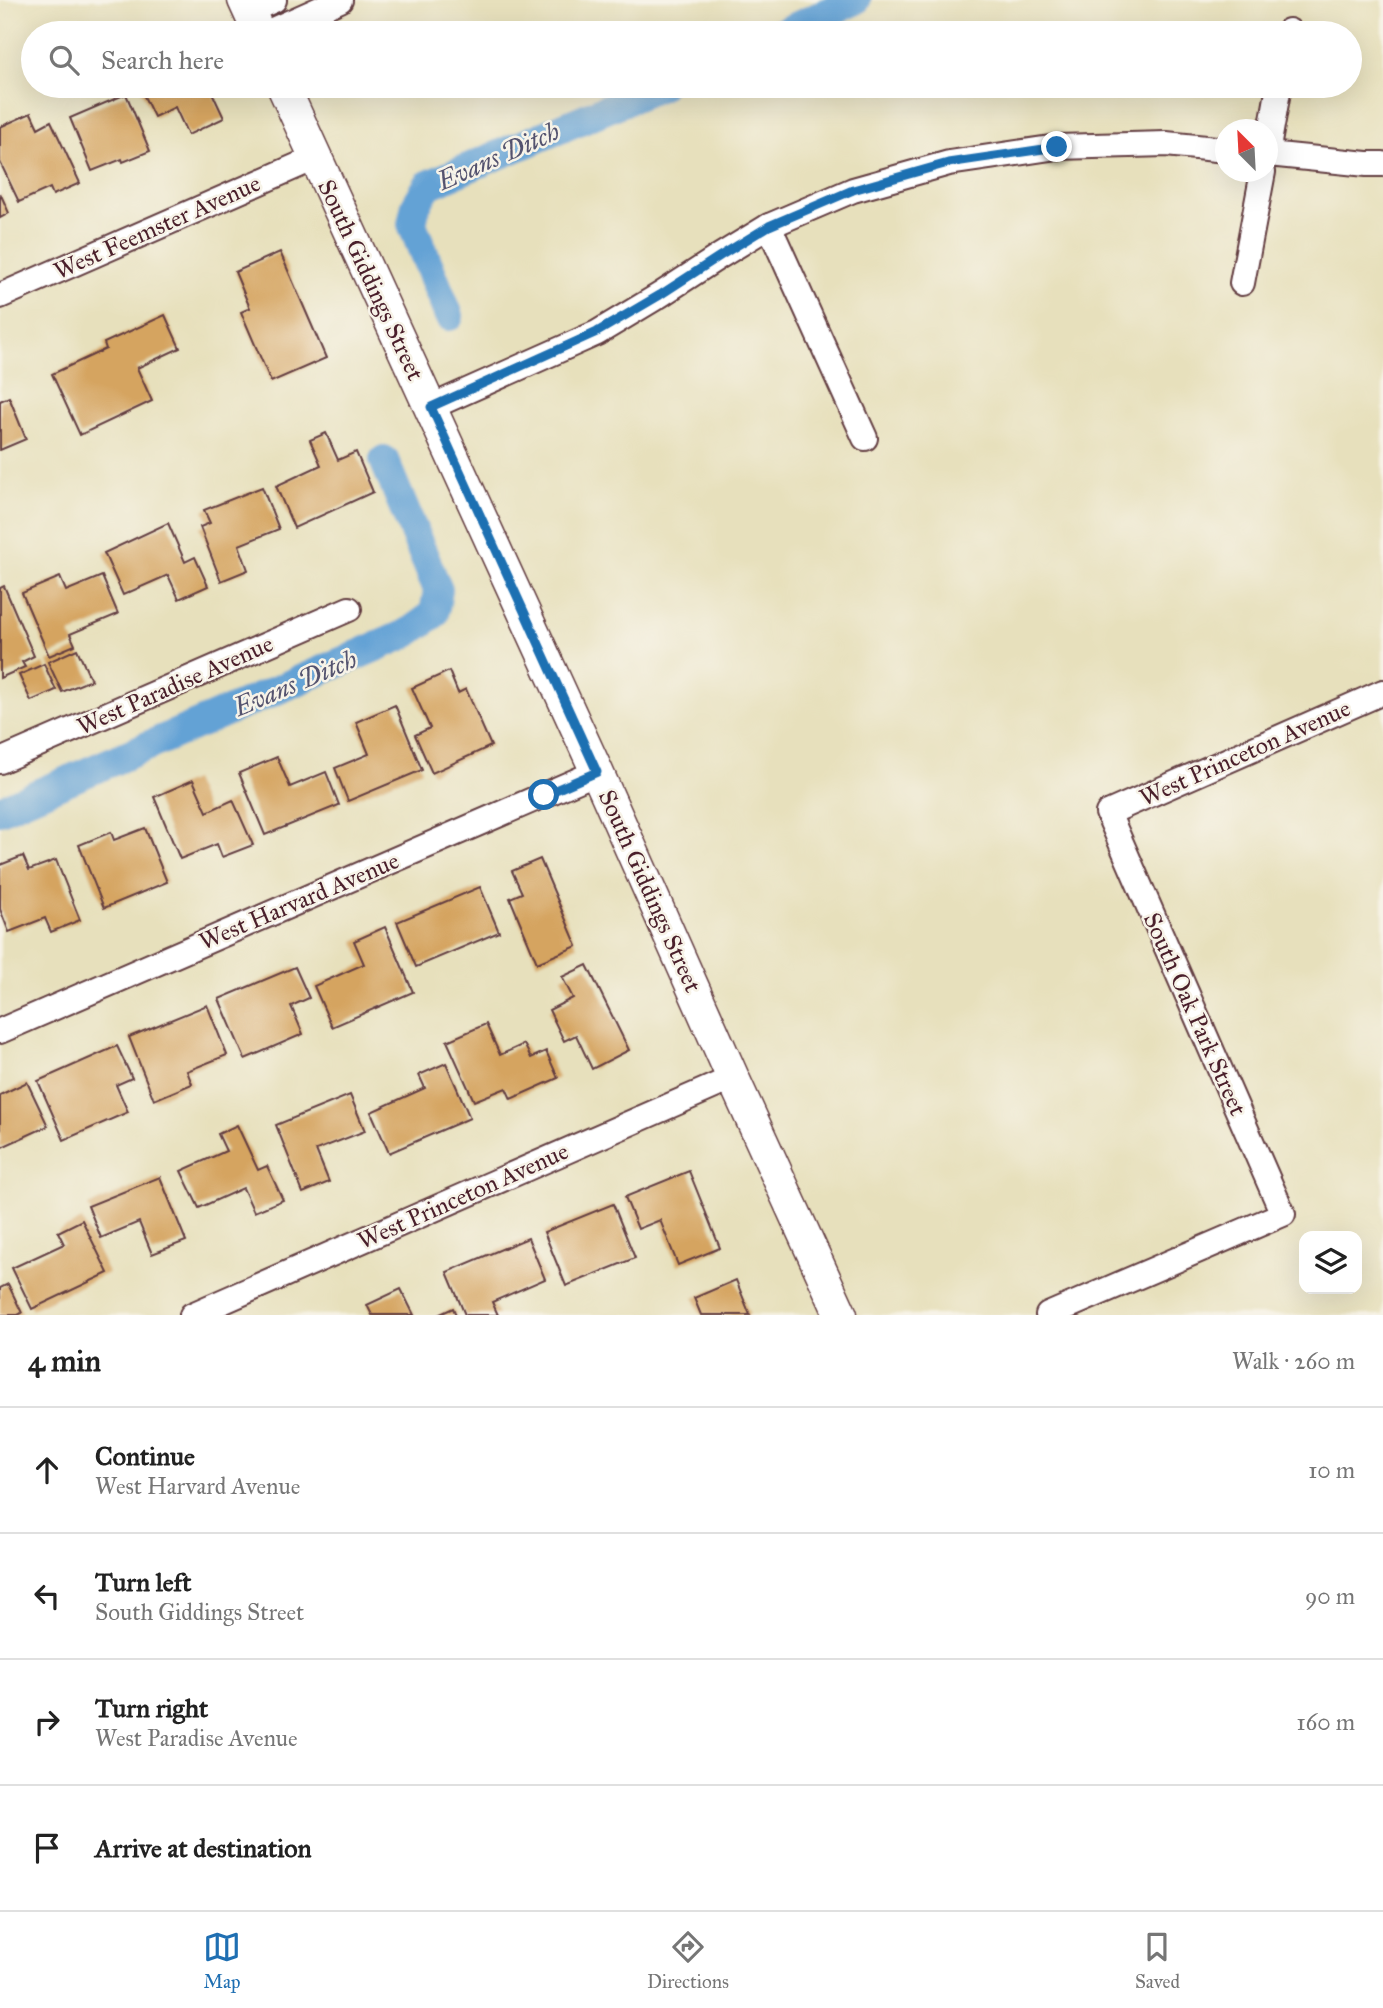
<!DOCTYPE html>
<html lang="en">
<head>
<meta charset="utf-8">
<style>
  body { margin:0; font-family:"IM FELL Great Primer",serif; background:#f6f6f6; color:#222 }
  .controls { position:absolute; right:21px; bottom:21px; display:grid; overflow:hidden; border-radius:14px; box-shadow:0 7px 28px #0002 }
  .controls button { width:63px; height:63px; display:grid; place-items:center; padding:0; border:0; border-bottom:2px solid #e0e0e0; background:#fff; color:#222; font:35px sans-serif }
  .compass { position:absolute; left:1215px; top:119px; width:63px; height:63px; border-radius:50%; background:#fff; box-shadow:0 7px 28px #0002; rotate:336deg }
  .stop { position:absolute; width:21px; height:21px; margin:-16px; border:5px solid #1f6fb2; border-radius:50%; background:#fff }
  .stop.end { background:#1f6fb2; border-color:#fff; box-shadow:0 2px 7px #0008 }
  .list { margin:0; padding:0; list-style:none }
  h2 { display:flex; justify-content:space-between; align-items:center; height:91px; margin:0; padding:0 28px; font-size:30px }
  h2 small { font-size:23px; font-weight:400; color:#767676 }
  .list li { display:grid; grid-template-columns:46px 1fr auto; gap:21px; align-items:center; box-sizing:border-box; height:126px; padding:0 28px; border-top:2px solid #e0e0e0 }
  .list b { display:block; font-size:26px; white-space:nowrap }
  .list p { margin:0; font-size:23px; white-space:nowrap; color:#767676 }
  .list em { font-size:23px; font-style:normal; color:#767676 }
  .icon { flex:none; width:38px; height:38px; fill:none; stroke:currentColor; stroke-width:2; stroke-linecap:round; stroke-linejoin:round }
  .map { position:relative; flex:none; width:1383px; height:1315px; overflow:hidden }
  .search { position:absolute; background:#fff; box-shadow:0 7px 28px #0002; left:21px; right:21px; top:21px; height:77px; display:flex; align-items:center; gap:18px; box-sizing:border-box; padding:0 24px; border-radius:38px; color:#767676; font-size:26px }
  .sheet { height:595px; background:#fff }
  nav { display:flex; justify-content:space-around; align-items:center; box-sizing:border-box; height:98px; border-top:2px solid #e0e0e0; background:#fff; font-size:19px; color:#767676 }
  nav a { display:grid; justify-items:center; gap:4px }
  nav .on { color:#1f6fb2 }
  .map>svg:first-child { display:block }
</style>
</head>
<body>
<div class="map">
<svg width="1383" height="1315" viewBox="0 0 1383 1315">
  <rect width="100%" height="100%" fill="#f7f3e8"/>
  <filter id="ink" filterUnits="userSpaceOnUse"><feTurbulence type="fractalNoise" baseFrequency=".0143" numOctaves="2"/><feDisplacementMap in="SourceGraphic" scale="14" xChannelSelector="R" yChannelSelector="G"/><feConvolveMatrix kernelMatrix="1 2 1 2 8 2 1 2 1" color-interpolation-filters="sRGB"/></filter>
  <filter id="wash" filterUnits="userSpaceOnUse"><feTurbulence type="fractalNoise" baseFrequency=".00686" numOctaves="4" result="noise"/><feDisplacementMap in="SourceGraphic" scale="28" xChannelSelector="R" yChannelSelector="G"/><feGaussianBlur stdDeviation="1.57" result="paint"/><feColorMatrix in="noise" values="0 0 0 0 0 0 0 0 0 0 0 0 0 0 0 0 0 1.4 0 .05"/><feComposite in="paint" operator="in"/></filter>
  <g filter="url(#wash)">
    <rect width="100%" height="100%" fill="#e7e0bc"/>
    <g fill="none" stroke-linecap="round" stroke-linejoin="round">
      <g stroke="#63a2d5" stroke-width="30">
        <path d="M 782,33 L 856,0"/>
        <path d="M 449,316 L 412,224 L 416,205 L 428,185 L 660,86"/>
        <path d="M 0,810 L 408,633 L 434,614 L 438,590 L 384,460"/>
      </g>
    </g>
    <g id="blocks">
      <g fill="#d5a461">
        <path d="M 180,23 L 185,33 L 158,33 Z"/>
        <path d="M 150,86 L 209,86 L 224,118 L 188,135 L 175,107 L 154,117 L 141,90 Z"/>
        <path d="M 126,94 L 150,151 L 123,162 L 122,159 L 92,171 L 70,118 Z"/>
        <path d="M 31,113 L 38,128 L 51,121 L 80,183 L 53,195 L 50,188 L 19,202 L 0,162 L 0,127 Z"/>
        <path d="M 0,193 L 9,213 L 0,218 Z"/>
        <path d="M 280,252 L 326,358 L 271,382 L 241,312 L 250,308 L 235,272 Z"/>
        <path d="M 165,315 L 180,348 L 137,368 L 152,401 L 80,435 L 52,374 L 106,349 L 104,343 Z"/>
        <path d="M 9,397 L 26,439 L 0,450 L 0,401 Z"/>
        <path d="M 326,433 L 338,460 L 356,452 L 373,492 L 294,528 L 276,486 L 321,465 L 310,440 Z"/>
        <path d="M 262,487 L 279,529 L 239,545 L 248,570 L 221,581 L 200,527 L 210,523 L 204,510 Z"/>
        <path d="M 168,523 L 185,562 L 195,557 L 208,586 L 179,599 L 168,575 L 123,595 L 104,553 Z"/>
        <path d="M 102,576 L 118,614 L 70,634 L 75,645 L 49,656 L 22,593 L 60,577 L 66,591 Z"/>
        <path d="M 4,586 L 34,656 L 22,662 L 25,667 L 0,678 L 0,588 Z"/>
        <path d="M 77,649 L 91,680 L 62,692 L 48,662 Z"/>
        <path d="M 44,664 L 56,690 L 31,701 L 19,675 Z"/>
        <path d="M 449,671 L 458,693 L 466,689 L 491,746 L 432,773 L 415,735 L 430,728 L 412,688 Z"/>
        <path d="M 395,705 L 422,770 L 348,801 L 335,768 L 369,754 L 356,722 Z"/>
        <path d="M 277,757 L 290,787 L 326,772 L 339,805 L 265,835 L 239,773 Z"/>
        <path d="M 193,780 L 207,812 L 233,800 L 253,845 L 222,857 L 217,844 L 180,859 L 154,797 Z"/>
        <path d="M 145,828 L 167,882 L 104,908 L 79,845 L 111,832 L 114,840 Z"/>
        <path d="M 23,856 L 29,870 L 56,860 L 80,920 L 51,932 L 45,918 L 9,932 L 0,909 L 0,865 Z"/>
        <path d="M 540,859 L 577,946 L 537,963 L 510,898 L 522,893 L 512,871 Z"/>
        <path d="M 480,887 L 499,932 L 416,967 L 397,922 Z"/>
        <path d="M 385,927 L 413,992 L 332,1027 L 314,986 L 364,964 L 354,941 Z"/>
        <path d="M 587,965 L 629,1050 L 592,1069 L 576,1035 L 564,1041 L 549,1010 L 573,998 L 562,977 Z"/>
        <path d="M 295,967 L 309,998 L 291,1006 L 303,1034 L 245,1059 L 219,999 Z"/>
        <path d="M 207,1005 L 227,1055 L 187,1071 L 192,1084 L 154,1100 L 129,1037 Z"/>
        <path d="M 486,1024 L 500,1055 L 524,1044 L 531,1058 L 546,1051 L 558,1078 L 511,1099 L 506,1088 L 474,1101 L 447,1041 Z"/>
        <path d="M 117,1046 L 132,1078 L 116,1085 L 128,1112 L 64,1140 L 38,1081 Z"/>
        <path d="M 446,1063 L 470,1118 L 389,1153 L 371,1112 L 425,1088 L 419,1075 Z"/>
        <path d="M 27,1082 L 48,1126 L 0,1148 L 0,1095 Z"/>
        <path d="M 350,1095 L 365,1131 L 316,1150 L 329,1182 L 303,1193 L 276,1125 Z"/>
        <path d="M 237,1125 L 258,1170 L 267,1166 L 283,1200 L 254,1212 L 243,1188 L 199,1208 L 181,1171 L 226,1151 L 218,1134 Z"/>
        <path d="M 689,1171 L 720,1248 L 678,1265 L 660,1220 L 638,1229 L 625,1197 Z"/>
        <path d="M 160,1177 L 186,1241 L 152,1254 L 139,1222 L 101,1238 L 88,1206 Z"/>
        <path d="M 613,1204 L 635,1258 L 566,1286 L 544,1232 Z"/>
        <path d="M 82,1220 L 108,1273 L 32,1309 L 12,1268 L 64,1244 L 58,1232 Z"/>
        <path d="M 528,1238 L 545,1279 L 492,1302 L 498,1315 L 465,1315 L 447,1272 Z"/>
        <path d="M 736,1280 L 750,1315 L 701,1315 L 694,1298 Z"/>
        <path d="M 8,1284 L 22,1313 L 18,1315 L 0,1315 L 0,1288 Z"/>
        <path d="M 401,1289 L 414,1315 L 372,1315 L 367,1305 Z"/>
        <path d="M 453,1308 L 456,1315 L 438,1315 Z"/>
      </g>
    </g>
  </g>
  <g filter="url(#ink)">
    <use href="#blocks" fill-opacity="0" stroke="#623c41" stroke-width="2"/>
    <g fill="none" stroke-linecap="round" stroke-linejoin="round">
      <g stroke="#623c41" stroke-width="28">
        <g id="minor">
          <path d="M 249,11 L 274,0"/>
          <path d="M 266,33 L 340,0"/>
          <path d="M 1289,33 L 1289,31"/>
          <path d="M 1268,148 L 1279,86"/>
          <path d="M 1268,154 L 1367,164 L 1383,164"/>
          <path d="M 769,226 L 865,438"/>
          <path d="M 1242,283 L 1263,172"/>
          <path d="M 0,296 L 315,158"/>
          <path d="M 431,407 L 597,333 L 660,295 L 720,256 L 769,226 L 853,190 L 949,163 L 1057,147 L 1166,144 L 1226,150"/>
          <path d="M 0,761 L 349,609"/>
          <path d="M 0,1031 L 597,772"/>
          <path d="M 192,1315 L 733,1078"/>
          <path d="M 1048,1315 L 1283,1214 L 1108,813 L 1383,692"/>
        </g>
      </g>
      <g stroke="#623c41" stroke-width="35">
        <g id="tertiary">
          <path d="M 244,0 L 259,33"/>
          <path d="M 283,86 L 597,772 L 733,1078 L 841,1315"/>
        </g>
      </g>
      <use href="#minor" stroke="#fff" stroke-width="24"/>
      <use href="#tertiary" stroke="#fff" stroke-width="32"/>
    </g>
  </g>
  <g fill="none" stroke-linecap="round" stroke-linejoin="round" filter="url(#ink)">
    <path stroke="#1f6fb2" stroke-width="9" d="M 544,795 L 597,772 L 431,407 L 597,332 L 660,295 L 720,256 L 769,226 L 853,190 L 948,163 L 1057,147"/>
  </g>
  <g text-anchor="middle" stroke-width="5" stroke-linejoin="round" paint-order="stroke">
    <g font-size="24" fill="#4a1f2b" stroke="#f7f3e8">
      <text transform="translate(157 227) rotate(-24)" y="8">West Feemster Avenue</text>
      <text transform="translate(371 280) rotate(65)" y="8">South Giddings Street</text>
      <text transform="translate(175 685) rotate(-24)" y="8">West Paradise Avenue</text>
      <text transform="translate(1245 753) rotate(-24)" y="8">West Princeton Avenue</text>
      <text transform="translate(650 891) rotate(66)" y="8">South Giddings Street</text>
      <text transform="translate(299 901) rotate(-23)" y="8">West Harvard Avenue</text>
      <text transform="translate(1195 1014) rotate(66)" y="8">South Oak Park Street</text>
      <text transform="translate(463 1196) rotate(-24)" y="8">West Princeton Avenue</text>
    </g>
    <g font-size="26" font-style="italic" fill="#54536f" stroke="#f7f3e8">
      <text transform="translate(498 156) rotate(-24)" y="9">Evans Ditch</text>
      <text transform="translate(295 683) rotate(-23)" y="9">Evans Ditch</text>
    </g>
  </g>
</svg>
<div class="controls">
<button><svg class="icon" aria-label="layers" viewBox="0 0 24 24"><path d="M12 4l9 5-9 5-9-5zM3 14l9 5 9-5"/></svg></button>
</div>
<svg class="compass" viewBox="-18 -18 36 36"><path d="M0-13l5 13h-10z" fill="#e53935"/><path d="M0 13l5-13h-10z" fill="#767676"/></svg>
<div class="stop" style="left:544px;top:795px"></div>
<div class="stop end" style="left:1057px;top:147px"></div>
<div class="search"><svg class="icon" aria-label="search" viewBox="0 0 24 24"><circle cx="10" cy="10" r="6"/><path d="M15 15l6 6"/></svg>Search here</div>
</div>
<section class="sheet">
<h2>4 min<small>Walk · 260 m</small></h2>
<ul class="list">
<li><svg class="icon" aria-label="ahead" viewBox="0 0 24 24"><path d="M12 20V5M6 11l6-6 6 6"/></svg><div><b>Continue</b><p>West Harvard Avenue</p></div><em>10 m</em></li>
<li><svg class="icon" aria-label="left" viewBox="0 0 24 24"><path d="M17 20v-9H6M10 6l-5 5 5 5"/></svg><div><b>Turn left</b><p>South Giddings Street</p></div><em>90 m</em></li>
<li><svg class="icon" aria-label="right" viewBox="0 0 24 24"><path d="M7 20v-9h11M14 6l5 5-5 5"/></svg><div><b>Turn right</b><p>West Paradise Avenue</p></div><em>160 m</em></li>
<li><svg class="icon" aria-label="arrive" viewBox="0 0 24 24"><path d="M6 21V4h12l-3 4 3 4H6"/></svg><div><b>Arrive at destination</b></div></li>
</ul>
</section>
<nav>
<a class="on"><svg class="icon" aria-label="map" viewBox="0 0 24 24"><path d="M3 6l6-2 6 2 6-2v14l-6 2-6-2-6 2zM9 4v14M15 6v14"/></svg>Map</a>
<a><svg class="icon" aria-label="directions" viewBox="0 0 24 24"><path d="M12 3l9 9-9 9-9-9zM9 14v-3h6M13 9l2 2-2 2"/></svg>Directions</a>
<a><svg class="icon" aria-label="saved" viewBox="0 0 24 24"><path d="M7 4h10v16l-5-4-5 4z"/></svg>Saved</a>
</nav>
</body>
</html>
